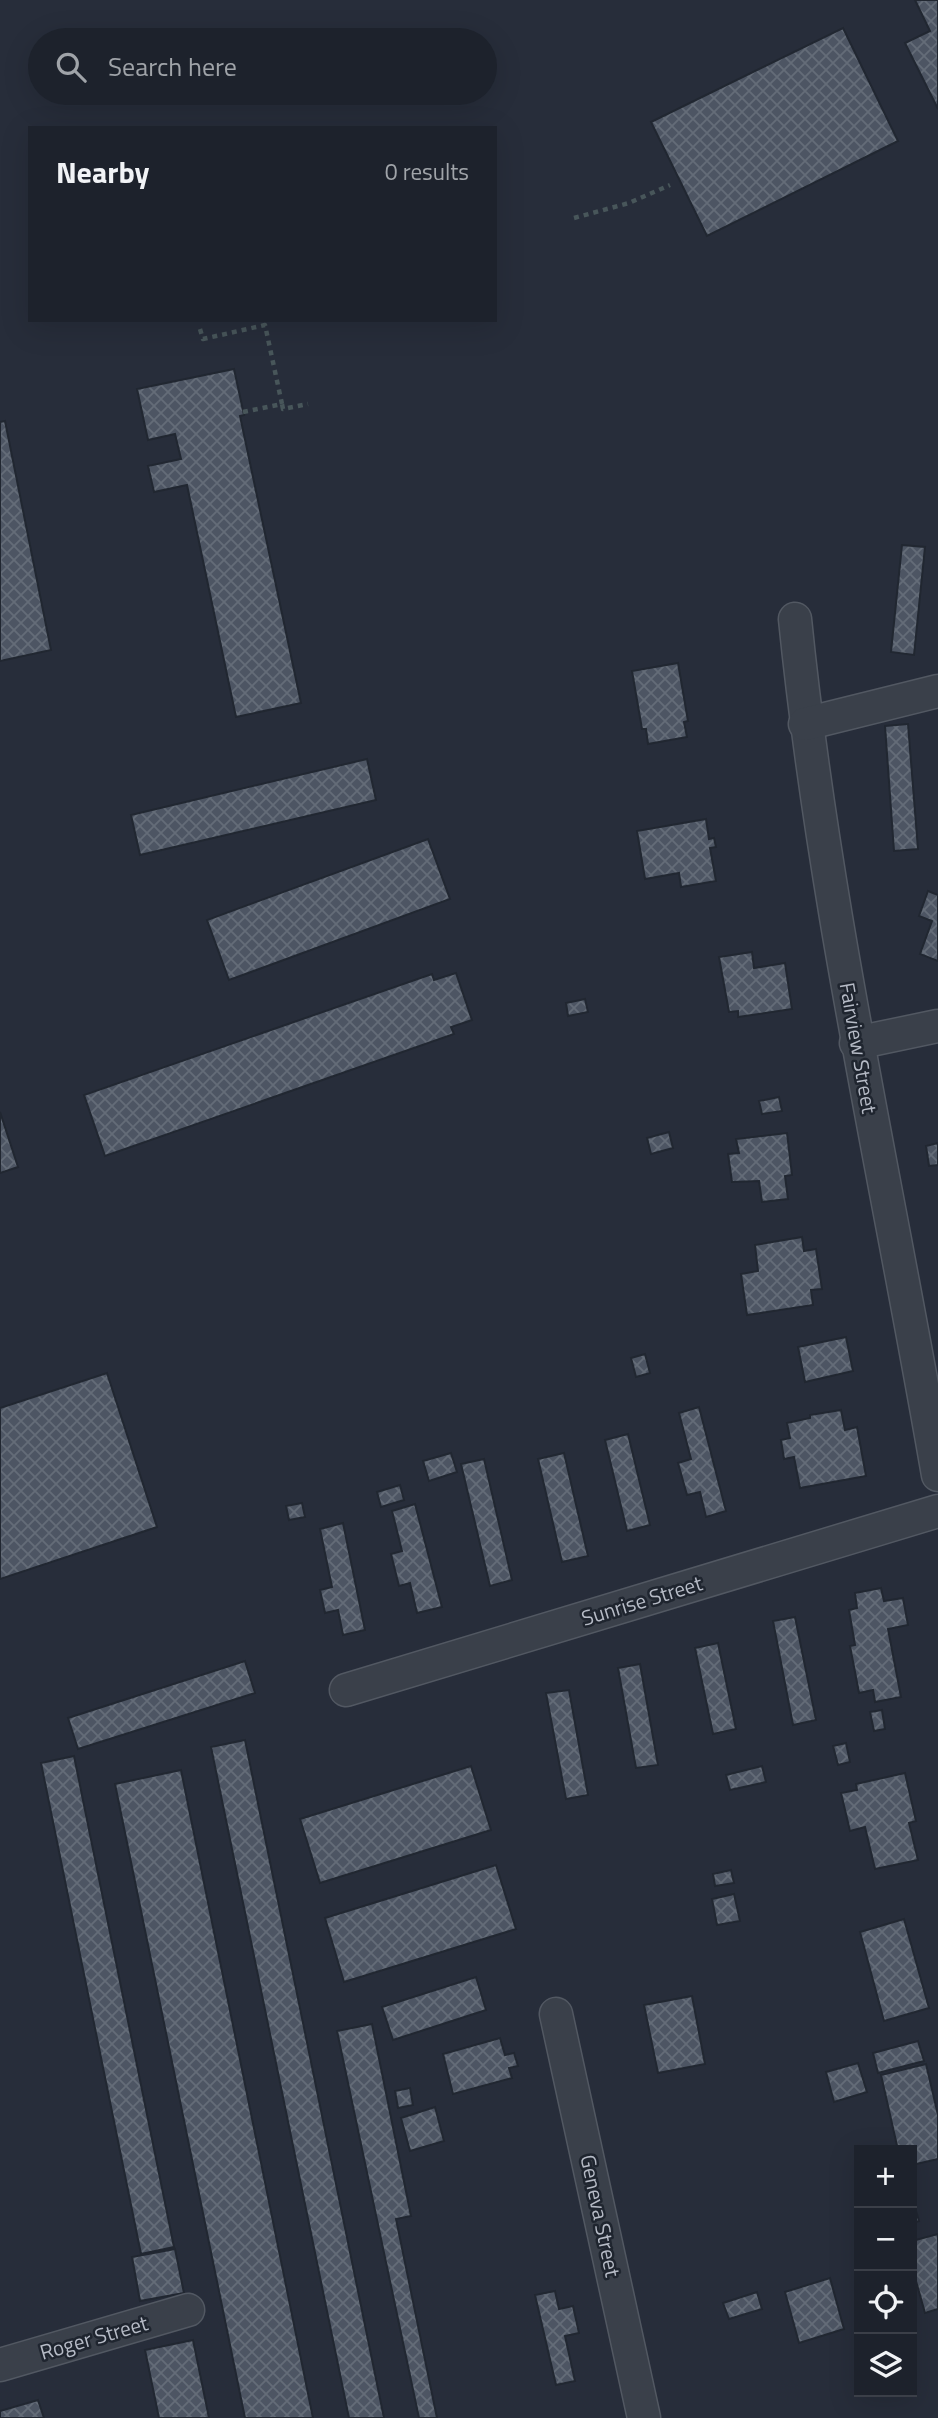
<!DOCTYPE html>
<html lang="en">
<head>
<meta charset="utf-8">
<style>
  body { margin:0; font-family:"Titillium Web",sans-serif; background:#2a2f38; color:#f1f3f6 }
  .controls { position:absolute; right:21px; bottom:21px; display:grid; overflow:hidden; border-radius:0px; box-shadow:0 7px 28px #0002 }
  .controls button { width:63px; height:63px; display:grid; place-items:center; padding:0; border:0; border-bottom:2px solid #3b3f48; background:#1d222c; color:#f1f3f6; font:35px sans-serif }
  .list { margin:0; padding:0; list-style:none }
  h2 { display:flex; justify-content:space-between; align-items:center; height:91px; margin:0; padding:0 28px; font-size:30px }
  h2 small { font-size:23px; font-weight:400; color:#a0a4a9 }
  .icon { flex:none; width:38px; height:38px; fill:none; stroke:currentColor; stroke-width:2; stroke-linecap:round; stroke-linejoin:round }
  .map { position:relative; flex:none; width:938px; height:2418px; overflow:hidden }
  .search { position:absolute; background:#1d222c; box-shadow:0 7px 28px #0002; left:28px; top:28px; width:469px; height:77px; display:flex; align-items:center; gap:18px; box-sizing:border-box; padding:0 24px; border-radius:38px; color:#a0a4a9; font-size:26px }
  .panel { position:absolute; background:#1d222c; box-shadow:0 7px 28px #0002; left:28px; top:126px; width:469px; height:196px; border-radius:0px }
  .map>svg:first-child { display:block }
</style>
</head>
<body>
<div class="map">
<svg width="938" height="2418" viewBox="0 0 938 2418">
  <defs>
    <pattern id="building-cross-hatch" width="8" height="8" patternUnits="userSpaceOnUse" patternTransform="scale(1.75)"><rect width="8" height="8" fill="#4d5563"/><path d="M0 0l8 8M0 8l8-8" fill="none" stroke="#646c78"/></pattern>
  </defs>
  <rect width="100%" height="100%" fill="#272d3a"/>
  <g fill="url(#building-cross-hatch)" stroke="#212731" stroke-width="2">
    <path d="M 915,0 L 938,0 L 938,109 L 905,43 L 930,31 Z"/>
    <path d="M 843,28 L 898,141 L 707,236 L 651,122 Z"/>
    <path d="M 234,369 L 244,415 L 240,416 L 301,703 L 236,717 L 187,485 L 154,492 L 148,466 L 181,459 L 175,434 L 148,440 L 137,389 Z"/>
    <path d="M 5,421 L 51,650 L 0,661 L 0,422 Z"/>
    <path d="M 902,545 L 925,547 L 914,655 L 891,652 Z"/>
    <path d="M 678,663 L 688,721 L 684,722 L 687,737 L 648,744 L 646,729 L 642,729 L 632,671 Z"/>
    <path d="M 908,724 L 918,849 L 894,851 L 885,726 Z"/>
    <path d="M 367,759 L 376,800 L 140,855 L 131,815 Z"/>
    <path d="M 706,819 L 709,839 L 714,838 L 716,847 L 710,848 L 716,881 L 681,887 L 679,873 L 645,879 L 637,831 Z"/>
    <path d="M 428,839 L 450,899 L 229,980 L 207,920 Z"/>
    <path d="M 928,891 L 938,895 L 938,961 L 920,954 L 932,921 L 919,916 Z"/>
    <path d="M 752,952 L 754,968 L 785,963 L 792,1009 L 738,1017 L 738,1011 L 729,1012 L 719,957 Z"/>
    <path d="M 456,973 L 472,1020 L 451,1027 L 454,1034 L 105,1156 L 84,1095 L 432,974 L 434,980 Z"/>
    <path d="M 585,999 L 588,1012 L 568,1016 L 566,1003 Z"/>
    <path d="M 779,1097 L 782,1111 L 762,1114 L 759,1101 Z"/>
    <path d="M 0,1112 L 18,1167 L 0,1173 Z"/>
    <path d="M 669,1132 L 673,1148 L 651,1154 L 647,1138 Z"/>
    <path d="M 787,1133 L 792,1175 L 785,1176 L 788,1199 L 762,1202 L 759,1181 L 732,1182 L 728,1154 L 739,1153 L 736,1139 Z"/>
    <path d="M 938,1143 L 938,1165 L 929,1166 L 926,1146 Z"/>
    <path d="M 802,1237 L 804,1251 L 816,1249 L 822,1289 L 811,1290 L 813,1305 L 747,1315 L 741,1274 L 758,1271 L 755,1245 Z"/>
    <path d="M 846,1337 L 853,1371 L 805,1382 L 798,1347 Z"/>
    <path d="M 645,1354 L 650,1373 L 636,1377 L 631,1358 Z"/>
    <path d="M 107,1373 L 157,1527 L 0,1579 L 0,1408 Z"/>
    <path d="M 699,1407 L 726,1511 L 706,1517 L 700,1492 L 687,1495 L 678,1463 L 691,1459 L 679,1413 Z"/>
    <path d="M 841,1410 L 845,1430 L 857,1427 L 866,1476 L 800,1488 L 794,1457 L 784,1459 L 781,1440 L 790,1438 L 787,1423 L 810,1418 L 810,1415 Z"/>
    <path d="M 628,1434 L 650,1525 L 627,1531 L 605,1440 Z"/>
    <path d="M 451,1453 L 457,1472 L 429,1481 L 423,1461 Z"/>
    <path d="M 564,1453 L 588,1556 L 562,1562 L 538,1459 Z"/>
    <path d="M 484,1459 L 512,1580 L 490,1586 L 461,1464 Z"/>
    <path d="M 400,1485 L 404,1500 L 381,1507 L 377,1492 Z"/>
    <path d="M 302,1503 L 305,1517 L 289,1520 L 286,1506 Z"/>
    <path d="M 415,1504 L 442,1607 L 417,1613 L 410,1583 L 399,1586 L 391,1554 L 402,1551 L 392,1511 Z"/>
    <path d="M 343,1523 L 365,1630 L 343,1635 L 338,1610 L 325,1613 L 320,1590 L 332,1587 L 320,1529 Z"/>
    <path d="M 881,1588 L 884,1601 L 903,1598 L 908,1625 L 888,1629 L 901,1697 L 875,1702 L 873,1690 L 859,1693 L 850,1646 L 855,1645 L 849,1610 L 857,1608 L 855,1593 Z"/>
    <path d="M 795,1617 L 816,1720 L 793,1725 L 773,1621 Z"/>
    <path d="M 718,1643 L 736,1729 L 713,1734 L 695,1648 Z"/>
    <path d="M 245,1661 L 255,1693 L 78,1749 L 68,1718 Z"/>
    <path d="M 640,1664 L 658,1765 L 636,1768 L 618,1668 Z"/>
    <path d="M 569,1690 L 588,1795 L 566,1799 L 546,1693 Z"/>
    <path d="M 882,1710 L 885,1729 L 874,1731 L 870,1712 Z"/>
    <path d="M 245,1740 L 384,2418 L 349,2418 L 211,1747 Z"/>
    <path d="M 846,1743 L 850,1762 L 838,1765 L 833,1746 Z"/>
    <path d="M 74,1756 L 174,2247 L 141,2254 L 41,1763 Z"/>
    <path d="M 471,1766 L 491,1830 L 320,1883 L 300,1819 Z"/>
    <path d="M 762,1766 L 766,1782 L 730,1790 L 726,1775 Z"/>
    <path d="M 181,1770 L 313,2418 L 245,2418 L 115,1784 Z"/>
    <path d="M 905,1773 L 916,1821 L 909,1823 L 918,1860 L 875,1869 L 865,1827 L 850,1831 L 841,1793 L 857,1790 L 856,1784 Z"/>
    <path d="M 496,1865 L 516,1929 L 344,1982 L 325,1918 Z"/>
    <path d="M 731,1870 L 734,1883 L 715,1886 L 713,1874 Z"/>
    <path d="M 734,1894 L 740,1921 L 717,1925 L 712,1899 Z"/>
    <path d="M 904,1919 L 929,2008 L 884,2021 L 860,1932 Z"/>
    <path d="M 476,1977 L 486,2010 L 393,2040 L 382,2007 Z"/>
    <path d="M 692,1996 L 705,2064 L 658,2073 L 644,2005 Z"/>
    <path d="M 372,2024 L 411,2216 L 396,2219 L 437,2418 L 419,2418 L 337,2031 Z"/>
    <path d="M 500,2038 L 505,2055 L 514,2053 L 518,2066 L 509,2068 L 512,2078 L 453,2094 L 443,2054 Z"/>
    <path d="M 918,2041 L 924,2061 L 878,2073 L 873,2053 Z"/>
    <path d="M 858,2063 L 867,2092 L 834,2102 L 826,2072 Z"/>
    <path d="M 926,2064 L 938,2115 L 938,2159 L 912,2165 L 912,2150 L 898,2150 L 881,2075 Z"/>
    <path d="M 410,2088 L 413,2105 L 398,2108 L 395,2091 Z"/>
    <path d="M 435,2107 L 444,2141 L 410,2151 L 401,2118 Z"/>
    <path d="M 912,2198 L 919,2221 L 912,2223 Z"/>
    <path d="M 938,2234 L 938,2309 L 925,2313 L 912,2267 L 912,2241 Z"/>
    <path d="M 175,2249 L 184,2293 L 140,2301 L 132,2257 Z"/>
    <path d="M 830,2278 L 844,2329 L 799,2343 L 785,2292 Z"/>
    <path d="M 555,2291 L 559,2309 L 573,2306 L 579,2333 L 565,2336 L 575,2381 L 556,2385 L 535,2295 Z"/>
    <path d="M 757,2292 L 762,2309 L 729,2319 L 723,2303 Z"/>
    <path d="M 193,2340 L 209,2418 L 159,2418 L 145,2350 Z"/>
    <path d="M 38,2400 L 44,2418 L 0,2418 L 0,2411 Z"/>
  </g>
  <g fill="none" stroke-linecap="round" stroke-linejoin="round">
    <g stroke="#525862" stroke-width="35">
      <g id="minor">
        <path d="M 795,619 C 824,907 889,1190 938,1475"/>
        <path d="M 805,724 L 938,691"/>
        <path d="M 856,1043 L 938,1026"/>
        <path d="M 346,1690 L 938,1511"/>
        <path d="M 556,2014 L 644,2418"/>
        <path d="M 0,2365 L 188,2310"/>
      </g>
    </g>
    <g stroke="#48565a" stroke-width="4.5" stroke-dasharray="5 5" stroke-linecap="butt">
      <path d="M 574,218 L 629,203 L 670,185"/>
      <path d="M 200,329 L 203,339 L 265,325 L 282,404"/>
      <path d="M 243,412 L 282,404 L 283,409 L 308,404"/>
    </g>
    <use href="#minor" stroke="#3a404a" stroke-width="32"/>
  </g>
  <g text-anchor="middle" stroke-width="5" stroke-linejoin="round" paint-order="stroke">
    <g font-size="21" fill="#b6bbc6" stroke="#1f252f">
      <text transform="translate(858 1048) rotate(80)" y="7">Fairview Street</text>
      <text transform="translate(642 1601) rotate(-17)" y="7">Sunrise Street</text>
      <text transform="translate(600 2216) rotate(78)" y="7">Geneva Street</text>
      <text transform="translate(94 2338) rotate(-16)" y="7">Roger Street</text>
    </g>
  </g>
</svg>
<div class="controls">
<button>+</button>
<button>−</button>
<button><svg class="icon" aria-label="locate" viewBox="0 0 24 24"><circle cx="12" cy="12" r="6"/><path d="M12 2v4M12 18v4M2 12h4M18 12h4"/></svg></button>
<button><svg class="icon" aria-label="layers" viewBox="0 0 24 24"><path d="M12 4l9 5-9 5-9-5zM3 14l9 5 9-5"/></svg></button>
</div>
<div class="search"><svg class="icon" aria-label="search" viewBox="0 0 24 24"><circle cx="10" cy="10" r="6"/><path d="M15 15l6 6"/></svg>Search here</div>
<section class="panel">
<h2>Nearby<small>0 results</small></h2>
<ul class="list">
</ul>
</section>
</div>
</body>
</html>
